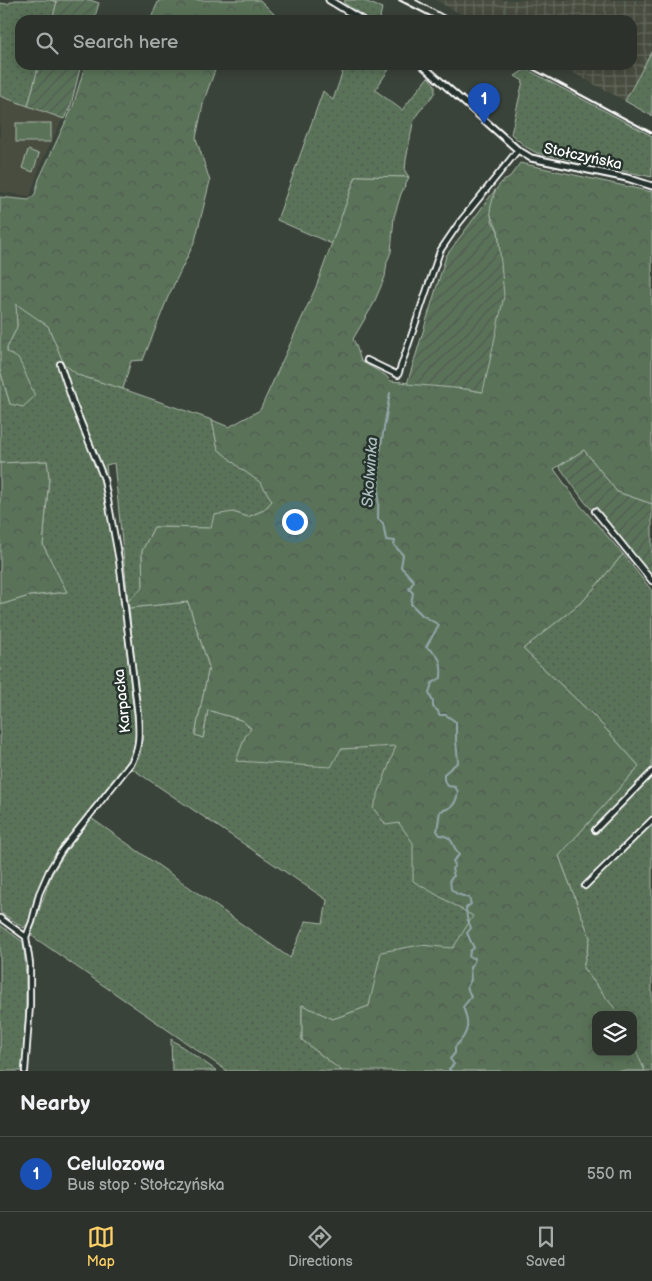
<!DOCTYPE html>
<html lang="en">
<head>
<meta charset="utf-8">
<style>
  body { margin:0; font-family:"Balsamiq Sans",sans-serif; background:#343a33; color:#f1f3f6 }
  .controls { position:absolute; right:15px; bottom:15px; display:grid; overflow:hidden; border-radius:10px; box-shadow:0 2px 12px #0003 }
  .controls button { width:45px; height:45px; display:grid; place-items:center; padding:0; border:0; border-bottom:1px solid #484d47; background:#2c322b; color:#f1f3f6; font:25px sans-serif }
  .you { position:absolute; left:294px; top:521px; width:18px; height:18px; margin:-12px; border:4px solid #fff; border-radius:50%; background:#1a73e8; box-shadow:0 0 0 8px #1a73e833 }
  .badge { display:grid; place-items:center; width:32px; height:32px; border-radius:50%; background:#ffd166; color:#fff; font-size:16px; font-weight:700 }
  .pin { position:absolute; translate:-50% -41px; filter:drop-shadow(0 1px 2px #0008) }
  .pin::after { content:''; position:absolute; top:26px; width:18px; height:15px; background:inherit; clip-path:polygon(0 0,100% 0,50% 100%) }
  .list { margin:0; padding:0; list-style:none }
  h2 { display:flex; justify-content:space-between; align-items:center; height:65px; margin:0; padding:0 20px; font-size:21px }
  h2 small { font-size:16px; font-weight:400; color:#a6aaa9 }
  .list li { display:grid; grid-template-columns:32px 1fr auto; gap:15px; align-items:center; box-sizing:border-box; height:75px; padding:0 20px; border-top:1px solid #484d47 }
  .list b { display:block; font-size:19px; white-space:nowrap }
  .list p { margin:0; font-size:16px; white-space:nowrap; color:#a6aaa9 }
  .list em { font-size:16px; font-style:normal; color:#a6aaa9 }
  .icon { flex:none; width:28px; height:28px; fill:none; stroke:currentColor; stroke-width:2; stroke-linecap:round; stroke-linejoin:round }
  .map { position:relative; flex:none; width:652px; height:1071px; overflow:hidden }
  .search { position:absolute; background:#2c322b; box-shadow:0 2px 12px #0003; left:15px; right:15px; top:15px; height:55px; display:flex; align-items:center; gap:12px; box-sizing:border-box; padding:0 18px; border-radius:15px; color:#a6aaa9; font-size:19px }
  .sheet { height:140px; background:#2c322b }
  nav { display:flex; justify-content:space-around; align-items:center; box-sizing:border-box; height:70px; border-top:1px solid #484d47; background:#2c322b; font-size:14px; color:#a6aaa9 }
  nav a { display:grid; justify-items:center; gap:2px }
  nav .on { color:#ffd166 }
  .map>svg:first-child { display:block }
</style>
</head>
<body>
<div class="map">
<svg width="652" height="1071" viewBox="0 0 652 1071">
  <defs>
    <pattern id="industrial-grid" width="8" height="8" patternUnits="userSpaceOnUse" patternTransform="scale(1.25)"><rect width="8" height="8" fill="#484e41"/><path d="M0 4h8M4 0v8" fill="none" stroke="#63695e"/></pattern>
    <pattern id="grass-dots" width="8" height="8" patternUnits="userSpaceOnUse" patternTransform="scale(1.25)"><rect width="8" height="8" fill="#5a7359"/><path d="M2 2h.1M6 6h.1" fill="none" stroke="#515a51" stroke-width="1.8" stroke-linecap="round"/></pattern>
    <pattern id="forest-crowns" width="20" height="18" patternUnits="userSpaceOnUse" patternTransform="scale(1.25)"><rect width="20" height="18" fill="#5a7359"/><path d="M2 6a3 3 0 1 1 6 0M12 15a3 3 0 1 1 6 0" fill="none" stroke="#515a51"/></pattern>
    <pattern id="garden-furrows" width="10" height="10" patternUnits="userSpaceOnUse" patternTransform="scale(1.25)"><rect width="10" height="10" fill="#5a7359"/><path d="M-1 1l2-2M0 10L10 0M9 11l2-2" fill="none" stroke="#515a51"/></pattern>
  </defs>
  <rect width="100%" height="100%" fill="#3a4339"/>
  <filter id="ink" filterUnits="userSpaceOnUse"><feTurbulence type="fractalNoise" baseFrequency=".02" numOctaves="2"/><feDisplacementMap in="SourceGraphic" scale="10" xChannelSelector="R" yChannelSelector="G"/><feConvolveMatrix kernelMatrix="1 2 1 2 8 2 1 2 1" color-interpolation-filters="sRGB"/></filter>
  <g filter="url(#ink)">
    <path fill="#484e41" d="M 0,96 L 63,118 L 41,163 L 30,196 L 0,192 Z"/>
    <path fill="url(#industrial-grid)" d="M 435,0 L 652,0 L 652,51 L 625,101 L 559,65 L 632,65 L 632,20 L 472,20 Z"/>
    <g fill="url(#grass-dots)" stroke="#acb9ac" fill-rule="evenodd">
      <path d="M 15,0 L 51,0 L 57,2 L 52,20 L 20,20 L 20,65 L 39,65 L 28,106 L 0,96 L 0,3 L 7,4 Z"/>
      <path d="M 345,0 L 362,0 L 382,8 L 380,17 L 382,20 L 369,20 L 344,3 Z"/>
      <path d="M 652,51 L 652,116 L 625,101 Z"/>
      <path d="M 345,65 L 392,65 L 375,90 L 402,110 L 428,77 L 435,85 L 435,93 L 418,113 L 413,123 L 406,160 L 405,171 L 409,177 L 356,176 L 332,244 L 277,220 L 323,91 L 333,100 Z"/>
      <path d="M 526,69 L 652,136 L 652,177 L 537,153 L 526,147 L 511,134 L 523,81 L 515,76 Z"/>
      <path d="M 16,304 L 19,304 L 48,326 L 64,363 L 78,375 L 123,389 L 212,420 L 218,449 L 240,468 L 262,483 L 272,501 L 264,510 L 248,517 L 233,512 L 211,528 L 154,527 L 142,551 L 143,587 L 128,601 L 114,463 L 106,465 L 136,733 L 134,748 L 127,762 L 59,848 L 39,888 L 29,922 L 24,928 L 0,912 L 0,603 L 3,604 L 29,596 L 66,592 L 43,545 L 49,477 L 47,461 L 0,463 L 0,370 L 10,404 L 7,348 L 17,327 Z"/>
      <path d="M 400,381 L 493,494 L 571,955 L 603,993 L 583,968 L 590,938 L 559,856 L 639,766 L 595,717 L 523,649 L 584,600 L 623,554 L 652,591 L 652,1071 L 403,1071 L 370,1002 L 369,1006 L 333,1019 L 302,1005 L 302,1040 L 342,1071 L 227,1071 L 32,936 L 32,931 L 51,876 L 65,853 L 91,818 L 290,958 L 306,921 L 323,923 L 327,900 L 131,768 L 140,755 L 142,739 L 129,608 L 188,602 L 209,667 L 195,735 L 203,738 L 208,710 L 241,720 L 251,728 L 245,737 L 237,761 L 341,749 L 379,746 L 351,540 ZM 596,1015 L 633,1015 L 633,1052 L 596,1052 Z"/>
      <path d="M 0,925 L 23,942 C 29,985 25,1028 22,1071 L 0,1071 Z"/>
      <path d="M 171,1039 L 217,1071 L 172,1071 Z"/>
    </g>
    <g fill="url(#forest-crowns)" stroke="#acb9ac">
      <path d="M 159,0 L 260,0 L 280,20 L 240,20 L 233,14 L 231,20 L 150,20 Z"/>
      <path d="M 85,65 L 217,65 L 204,100 L 196,138 L 210,181 L 195,241 L 168,297 L 143,360 L 131,361 L 123,389 L 78,375 L 64,364 L 48,326 L 16,304 L 17,327 L 7,348 L 7,352 L 19,359 L 35,396 L 23,407 L 10,404 L 0,370 L 0,197 L 29,200 L 35,194 L 39,179 L 73,106 Z"/>
      <path d="M 520,163 L 652,192 L 652,504 L 617,492 L 584,450 L 554,469 L 580,505 L 623,554 L 584,600 L 523,649 L 595,717 L 639,766 L 559,856 L 590,938 L 583,968 L 620,1015 L 596,1015 L 596,1052 L 633,1052 L 633,1044 L 645,1071 L 342,1071 L 302,1040 L 302,1005 L 333,1019 L 369,1006 L 381,952 L 420,945 L 453,948 L 473,916 L 413,881 L 413,843 L 399,823 L 386,825 L 373,808 L 396,746 L 341,749 L 331,767 L 236,761 L 245,737 L 251,728 L 241,720 L 208,710 L 203,738 L 195,735 L 209,667 L 188,602 L 129,608 L 128,601 L 143,587 L 142,551 L 154,527 L 211,528 L 214,515 L 233,512 L 248,517 L 264,510 L 272,501 L 261,483 L 240,468 L 218,449 L 212,420 L 229,427 L 260,410 L 316,287 L 356,176 L 409,177 L 401,194 L 394,217 L 391,252 L 387,262 L 385,277 L 373,305 L 353,339 L 356,345 L 361,361 L 385,375 L 391,381 L 466,389 L 482,392 L 499,250 C 499,244 499,236 498,230 C 496,224 491,219 490,212 C 489,202 497,181 508,179 Z"/>
      <path d="M 47,461 L 49,477 L 43,545 L 67,592 L 29,596 L 3,604 L 0,603 L 0,463 Z"/>
    </g>
    <g fill="url(#garden-furrows)" stroke="#acb9ac">
      <path d="M 51,0 L 90,0 L 99,3 L 94,20 L 52,20 L 57,2 Z"/>
      <path d="M 39,65 L 81,65 L 71,105 L 64,119 L 28,106 Z"/>
      <path d="M 495,190 L 490,210 L 492,221 L 498,231 L 504,296 L 483,392 L 466,389 L 407,384 L 446,256 Z"/>
      <path d="M 584,450 L 617,492 L 652,504 L 652,578 L 584,501 L 559,466 Z"/>
    </g>
    <g fill="#5a7359" stroke="#acb9ac">
      <rect x="16" y="123" width="35" height="19"/>
      <path d="M 28,150 L 39,154 L 33,172 L 22,168 Z"/>
    </g>
    <g fill="none" stroke-linecap="round" stroke-linejoin="round">
      <path stroke="#93a7aa" stroke-width="2" d="M 390,393 L 379,457 L 378,519 L 383,523 L 386,540 L 395,541 L 394,545 L 403,555 L 401,567 L 414,581 L 409,589 L 413,593 L 411,604 L 422,615 L 439,625 L 426,647 C 441,656 442,662 441,678 L 432,683 L 429,693 L 433,702 L 433,707 L 438,711 L 439,715 L 446,715 L 456,722 L 456,741 L 458,762 L 444,774 L 444,780 L 448,786 L 455,787 L 458,792 C 456,804 452,809 440,811 L 437,831 L 440,835 C 455,837 451,845 459,855 L 453,861 L 455,865 L 452,869 L 454,876 L 450,879 L 451,889 L 457,894 L 469,898 L 471,904 L 466,908 L 467,918 L 471,928 L 467,933 L 474,948 L 470,951 L 469,957 L 475,958 L 474,962 L 470,967 L 471,980 L 467,987 L 471,997 L 463,1007 C 470,1024 469,1033 455,1047 L 455,1053 L 450,1059 L 454,1064 L 449,1069 L 451,1071"/>
      <g stroke="#fff" stroke-width="8">
        <g id="minor">
          <path d="M 367,360 L 398,375 L 440,251 L 459,223 L 518,150"/>
          <path d="M 595,511 L 652,581"/>
          <path d="M 595,830 L 652,772"/>
          <path d="M 585,886 L 652,820"/>
          <path d="M 0,918 L 26,937"/>
          <path d="M 25,1071 L 30,1005 L 30,964 L 26,937 L 32,922 L 39,894 L 49,871 L 62,850 L 132,762 C 140,745 139,734 138,715 L 119,560 L 104,479 L 73,403 L 60,364"/>
        </g>
      </g>
      <g stroke="#fff" stroke-width="9">
        <g id="tertiary">
          <path d="M 329,0 L 362,20"/>
          <path d="M 422,65 L 518,150 L 531,158 L 627,178 L 652,186"/>
        </g>
      </g>
      <use href="#minor" stroke="#26332d" stroke-width="4.5"/>
      <use href="#tertiary" stroke="#26332d" stroke-width="5"/>
      <g stroke="#fff" stroke-width="2">
        <path d="M 399,0 L 438,20"/>
        <path d="M 416,0 L 452,20"/>
        <path d="M 525,65 L 652,133"/>
      </g>
    </g>
  </g>
  <g text-anchor="middle" stroke-width="5" stroke-linejoin="round" paint-order="stroke">
    <g font-size="15" fill="#fff" stroke="#26332d">
      <text transform="translate(583 156) rotate(12)" y="5">Stołczyńska</text>
      <text transform="translate(122 701) rotate(-96)" y="5">Karpacka</text>
    </g>
    <g font-size="16" font-style="italic" fill="#aebdc0" stroke="#26332d">
      <text transform="translate(369 472) rotate(-86)" y="6">Skolwinka</text>
    </g>
  </g>
</svg>
<div class="controls">
<button><svg class="icon" aria-label="layers" viewBox="0 0 24 24"><path d="M12 4l9 5-9 5-9-5zM3 14l9 5 9-5"/></svg></button>
</div>
<div class="you"></div>
<div class="pin badge" style="left:484px;top:124px;background:#1a4fb4">1</div>
<div class="search"><svg class="icon" aria-label="search" viewBox="0 0 24 24"><circle cx="10" cy="10" r="6"/><path d="M15 15l6 6"/></svg>Search here</div>
</div>
<section class="sheet">
<h2>Nearby<small></small></h2>
<ul class="list">
<li><span class="badge" style="background:#1a4fb4">1</span><div><b>Celulozowa</b><p>Bus stop · Stołczyńska</p></div><em>550 m</em></li>
</ul>
</section>
<nav>
<a class="on"><svg class="icon" aria-label="map" viewBox="0 0 24 24"><path d="M3 6l6-2 6 2 6-2v14l-6 2-6-2-6 2zM9 4v14M15 6v14"/></svg>Map</a>
<a><svg class="icon" aria-label="directions" viewBox="0 0 24 24"><path d="M12 3l9 9-9 9-9-9zM9 14v-3h6M13 9l2 2-2 2"/></svg>Directions</a>
<a><svg class="icon" aria-label="saved" viewBox="0 0 24 24"><path d="M7 4h10v16l-5-4-5 4z"/></svg>Saved</a>
</nav>
</body>
</html>
